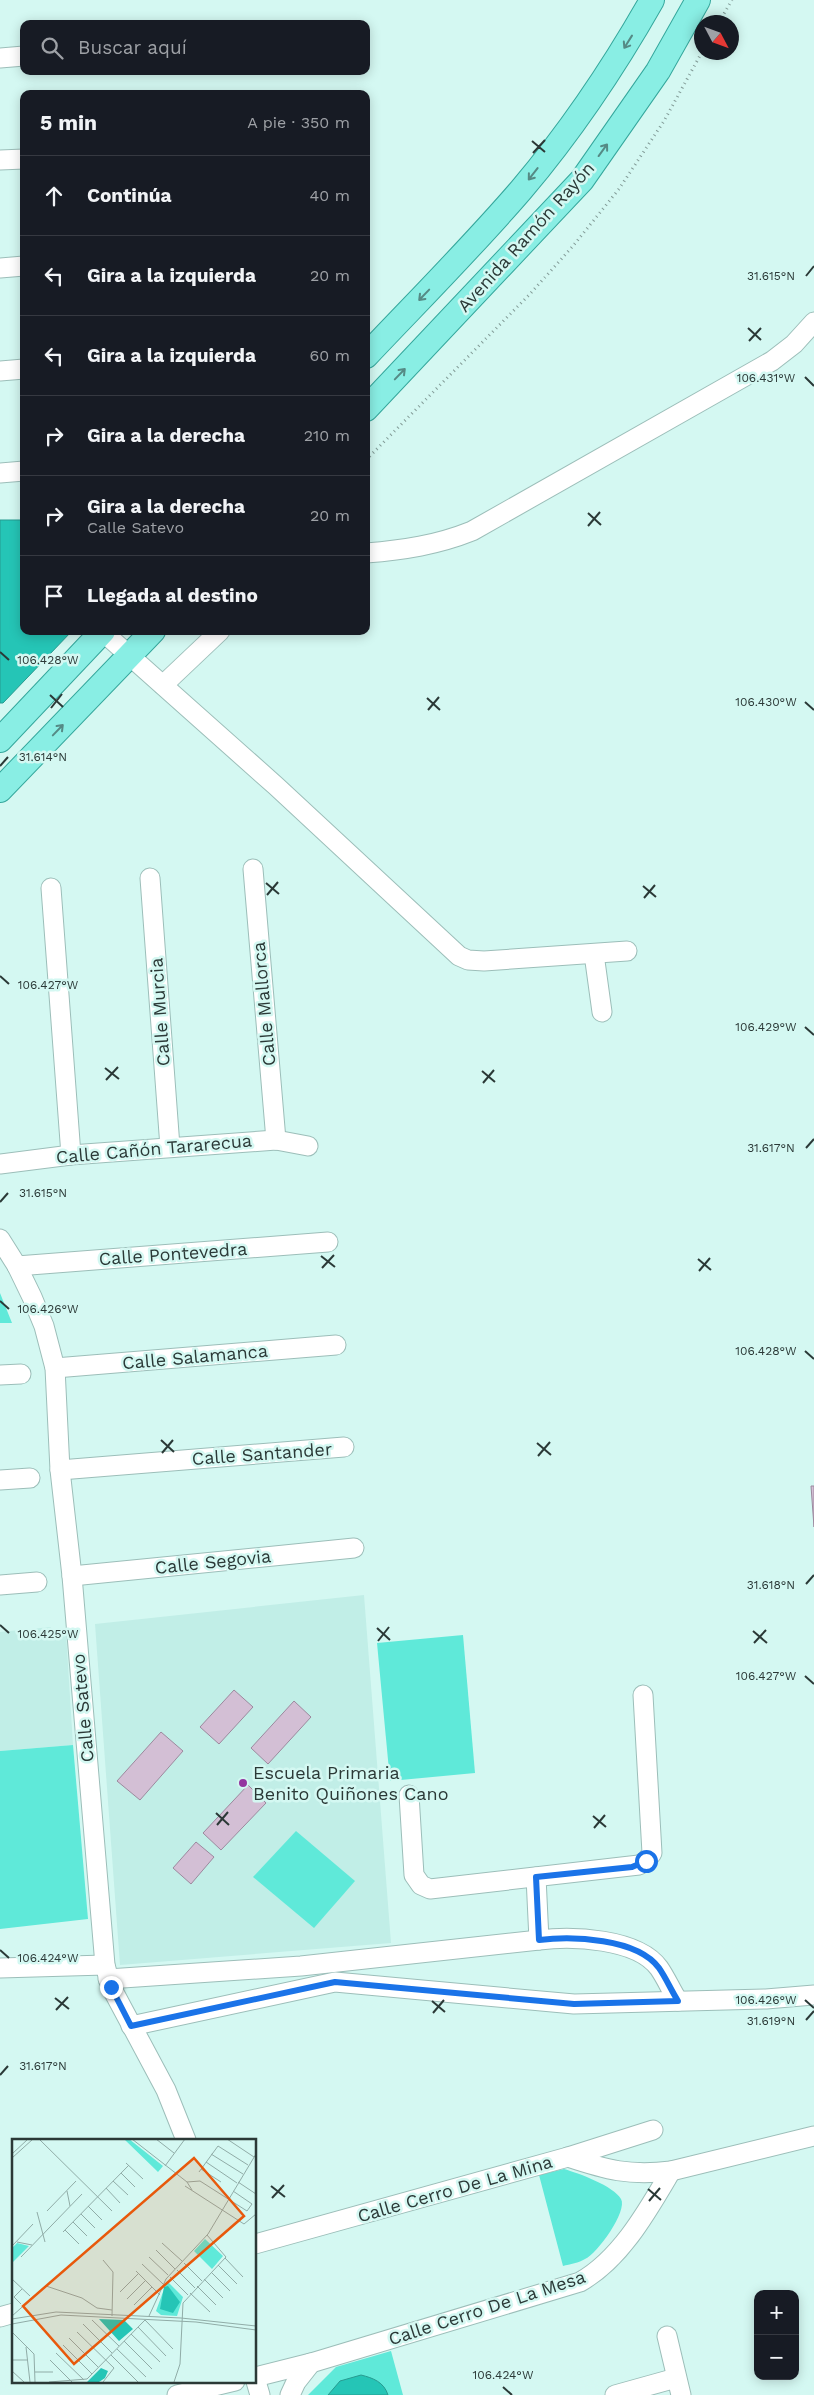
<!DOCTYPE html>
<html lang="es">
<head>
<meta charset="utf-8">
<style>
  body { margin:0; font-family:"Work Sans",sans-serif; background:#20242c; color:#f1f3f6 }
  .controls { position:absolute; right:15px; bottom:15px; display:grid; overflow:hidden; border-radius:10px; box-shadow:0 2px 12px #0003 }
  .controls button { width:45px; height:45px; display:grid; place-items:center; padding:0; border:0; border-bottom:1px solid #363941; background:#171b24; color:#f1f3f6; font:25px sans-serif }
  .compass { position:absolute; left:694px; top:15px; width:45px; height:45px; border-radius:50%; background:#171b24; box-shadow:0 2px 12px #0003; rotate:131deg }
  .stop { position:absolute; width:15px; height:15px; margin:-11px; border:4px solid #1a73e8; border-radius:50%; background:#fff }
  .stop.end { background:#1a73e8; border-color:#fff; box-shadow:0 1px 5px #0008 }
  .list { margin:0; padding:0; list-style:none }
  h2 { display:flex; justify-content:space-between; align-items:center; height:65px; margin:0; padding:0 20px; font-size:21px }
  h2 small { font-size:16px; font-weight:400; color:#9ea1a6 }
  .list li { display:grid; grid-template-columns:32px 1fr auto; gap:15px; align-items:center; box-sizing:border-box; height:80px; padding:0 20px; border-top:1px solid #363941 }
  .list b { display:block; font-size:19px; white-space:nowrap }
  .list p { margin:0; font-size:16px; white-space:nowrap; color:#9ea1a6 }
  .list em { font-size:16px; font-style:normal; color:#9ea1a6 }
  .icon { flex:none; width:28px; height:28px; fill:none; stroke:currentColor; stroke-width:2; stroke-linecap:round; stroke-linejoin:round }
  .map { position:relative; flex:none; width:814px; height:2395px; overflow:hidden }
  .search { position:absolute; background:#171b24; box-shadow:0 2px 12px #0003; left:20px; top:20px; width:350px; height:55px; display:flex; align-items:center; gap:12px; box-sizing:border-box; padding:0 18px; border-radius:10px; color:#9ea1a6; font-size:19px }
  .panel { position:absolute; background:#171b24; box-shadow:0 2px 12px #0003; left:20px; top:90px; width:350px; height:545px; border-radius:10px }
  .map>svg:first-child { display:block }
</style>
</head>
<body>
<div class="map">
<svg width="814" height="2395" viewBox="0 0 814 2395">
  <rect width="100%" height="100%" fill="#d4f8f2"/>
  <g fill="#c1eee7">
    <path d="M 364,1595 L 391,1943 L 120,1965 L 95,1624 Z"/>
    <path d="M 51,1627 L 51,1633 L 66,1633 L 73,1745 L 0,1751 L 0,1632 Z"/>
  </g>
  <g fill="#5fe9d9">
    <path d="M 0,1293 L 12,1323 L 0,1323 Z"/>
    <path d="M 463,1635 L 475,1773 L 390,1781 L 377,1643 Z"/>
    <path d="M 73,1745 L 88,1919 L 0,1929 L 0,1751 Z"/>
    <path d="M 296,1831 L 355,1881 L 314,1928 L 253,1877 Z"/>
    <path d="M 564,2169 C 578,2173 614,2186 621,2199 C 628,2211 597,2254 585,2259 C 579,2263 570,2264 563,2266 L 539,2175 Z"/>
    <path d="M 391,2351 L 403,2395 L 308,2395 L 336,2367 Z"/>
  </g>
  <g fill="#25c5b6" stroke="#279b90">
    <path d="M 0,520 L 24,520 L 24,631 L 72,631 L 3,703 L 0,703 Z"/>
    <path d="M 361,2375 C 373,2378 384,2382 388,2395 L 328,2395 L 340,2381 Z"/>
  </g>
  <g fill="#d3bfd5" stroke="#9c899e">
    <path d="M 811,1486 L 814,1486 L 814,1527 Z"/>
    <path d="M 234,1690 L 253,1707 L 219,1744 L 200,1727 Z"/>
    <path d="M 294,1701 L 311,1717 L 268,1764 L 251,1748 Z"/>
    <path d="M 161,1732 L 183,1751 L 140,1800 L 117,1781 Z"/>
    <path d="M 248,1785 L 266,1803 L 221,1850 L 203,1833 Z"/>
    <path d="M 196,1842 L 214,1857 L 191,1884 L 173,1868 Z"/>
  </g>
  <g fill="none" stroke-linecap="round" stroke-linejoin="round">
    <g stroke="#9cbeb9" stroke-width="21">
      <g id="minor">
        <path d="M 0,58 L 24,56"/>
        <path d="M 0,160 L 24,159"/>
        <path d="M 0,268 L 24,266"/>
        <path d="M 0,371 L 24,369"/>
        <path d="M 0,473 L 24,471"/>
        <path d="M 366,553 C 404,550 437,545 472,531 L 772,361 L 794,344 L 814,322"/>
        <path d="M 103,632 L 276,786 L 459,956 L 468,960 L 484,961 L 627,951"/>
        <path d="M 163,685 L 220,631"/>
        <path d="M 253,869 L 276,1140"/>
        <path d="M 150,878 L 170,1147"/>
        <path d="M 51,888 L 71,1155"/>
        <path d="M 594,954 L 602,1012"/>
        <path d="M 0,1164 L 71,1155 L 276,1140 L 308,1146"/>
        <path d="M 0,1239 L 17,1266 L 32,1297 L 44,1326 L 55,1368 L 60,1470 L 72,1576 L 105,1965 L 111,1987 L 166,2090 L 186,2140"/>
        <path d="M 17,1266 L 328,1242"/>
        <path d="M 55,1368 L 336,1345"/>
        <path d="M 0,1375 L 21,1374"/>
        <path d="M 60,1470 L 344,1447"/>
        <path d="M 0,1480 L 30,1478"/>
        <path d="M 72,1576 L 354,1548"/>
        <path d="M 0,1585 L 37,1582"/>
        <path d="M 409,1795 L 414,1875 L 421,1885 L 430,1889 L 639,1865 L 646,1861 L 652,1853 L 643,1695"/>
        <path d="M 536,1877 L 539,1940 C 572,1936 637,1938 659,1968 C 666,1978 671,1990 678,2001"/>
        <path d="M 0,1968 L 105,1965"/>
        <path d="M 108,1979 L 301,1966 L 539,1940"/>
        <path d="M 131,2026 L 335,1982 L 574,2004 L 766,1999 L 814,1995"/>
        <path d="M 568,2157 C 607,2170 629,2176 671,2171 L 814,2136"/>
        <path d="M 255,2244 L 568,2157 L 653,2130"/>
        <path d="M 0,2317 L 14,2313"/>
        <path d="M 667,2336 L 681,2395"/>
        <path d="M 255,2377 L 311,2363 L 580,2282 C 621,2259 648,2210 671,2171"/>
        <path d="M 255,2378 L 260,2395"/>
        <path d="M 177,2395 L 235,2381"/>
        <path d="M 290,2395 L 296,2382 L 311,2363"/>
        <path d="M 615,2395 L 676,2378"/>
      </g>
    </g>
    <g stroke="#35a79c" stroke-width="26">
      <g id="major">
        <path d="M 366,356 C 418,301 472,247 521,190 C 571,131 614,67 652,0"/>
        <path d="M 366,409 L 582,180 L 658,71 L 698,0"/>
        <path d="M 0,740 L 103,631"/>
        <path d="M 0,790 L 153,631"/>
      </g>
    </g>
    <g stroke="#829b97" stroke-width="3" stroke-dasharray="1 4" stroke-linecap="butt">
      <path d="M 719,22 L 732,0"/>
      <path d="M 366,460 L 530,294 L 573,246 L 619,189 L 664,121 L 702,52"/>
    </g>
    <use href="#minor" stroke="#fff" stroke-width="19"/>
    <use href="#major" stroke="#89eee4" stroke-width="24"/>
  </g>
  <defs><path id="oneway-shaft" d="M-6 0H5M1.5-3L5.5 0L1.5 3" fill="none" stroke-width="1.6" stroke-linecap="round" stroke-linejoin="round" transform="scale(1.25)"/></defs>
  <g stroke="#558a85">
    <use href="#oneway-shaft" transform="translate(628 42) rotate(122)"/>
    <use href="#oneway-shaft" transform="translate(603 150) rotate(-54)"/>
    <use href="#oneway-shaft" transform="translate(533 174) rotate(128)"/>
    <use href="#oneway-shaft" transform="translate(424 295) rotate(134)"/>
    <use href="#oneway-shaft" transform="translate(400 374) rotate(-46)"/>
    <use href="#oneway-shaft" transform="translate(58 730) rotate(-46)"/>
  </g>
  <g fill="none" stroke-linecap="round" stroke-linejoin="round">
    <path stroke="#1a73e8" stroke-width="6" d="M 111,1987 L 131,2026 L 335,1982 L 574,2004 L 678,2001 C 671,1990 666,1978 659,1968 C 637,1938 572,1936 539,1940 L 536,1877 L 632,1867 L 646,1861"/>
  </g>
  <path fill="none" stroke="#2b3937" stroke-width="2" d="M 532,141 L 545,152M 533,153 L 545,140M 806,276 L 814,266M 748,328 L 761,340M 749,341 L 761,328M 805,377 L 814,386M 588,513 L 601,525M 588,526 L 600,512M 0,652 L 9,660M 50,695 L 63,707M 427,698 L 440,710M 805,702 L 814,710M 51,708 L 62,694M 428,710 L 439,697M 0,766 L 8,757M 266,883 L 279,894M 643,886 L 656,897M 267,895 L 278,882M 644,898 L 655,885M 0,976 L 9,984M 805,1027 L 814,1035M 105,1068 L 119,1079M 482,1071 L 495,1082M 106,1080 L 118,1067M 483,1083 L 494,1070M 806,1148 L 814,1139M 0,1202 L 8,1193M 321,1256 L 335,1267M 698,1259 L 711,1270M 322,1268 L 334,1255M 699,1271 L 710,1258M 0,1301 L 9,1309M 805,1351 L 814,1359M 161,1440 L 174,1452M 537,1443 L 551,1455M 162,1453 L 173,1440M 538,1456 L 550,1442M 806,1584 L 814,1575M 0,1625 L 9,1633M 377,1628 L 390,1640M 753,1631 L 767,1643M 378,1641 L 389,1627M 754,1643 L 766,1630M 805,1676 L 814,1684M 216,1813 L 229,1825M 593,1816 L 606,1827M 217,1825 L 228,1812M 594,1828 L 605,1815M 0,1950 L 9,1958M 55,1998 L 69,2009M 805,2000 L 814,2008M 432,2001 L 445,2012M 56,2010 L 68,1997M 433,2013 L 444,2000M 806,2020 L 814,2011M 0,2075 L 8,2066M 271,2186 L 285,2197M 648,2189 L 661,2200M 272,2198 L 284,2185M 649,2201 L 660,2188M 503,2387 L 512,2395"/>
  <circle fill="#93359f" stroke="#d4f8f2" stroke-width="2" cx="243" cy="1783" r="5"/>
  <g text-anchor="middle" stroke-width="5" stroke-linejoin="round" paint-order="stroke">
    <g font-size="18" fill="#2b3937" stroke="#d4f8f2">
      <text transform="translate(526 237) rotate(-48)" y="6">Avenida Ramón Rayón</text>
      <text transform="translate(264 1004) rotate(-95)" y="6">Calle Mallorca</text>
      <text transform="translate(160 1012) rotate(-94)" y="6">Calle Murcia</text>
      <text transform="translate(154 1149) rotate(-5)" y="6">Calle Cañón Tararecua</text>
      <text transform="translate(173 1254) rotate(-4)" y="6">Calle Pontevedra</text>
      <text transform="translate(195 1357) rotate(-5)" y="6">Calle Salamanca</text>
      <text transform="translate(262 1454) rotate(-4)" y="6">Calle Santander</text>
      <text transform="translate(213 1562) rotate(-6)" y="6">Calle Segovia</text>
      <text transform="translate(83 1708) rotate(-95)" y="6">Calle Satevo</text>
      <text transform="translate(455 2189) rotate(-16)" y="6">Calle Cerro De La Mina</text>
      <text transform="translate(487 2308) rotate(-18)" y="6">Calle Cerro De La Mesa</text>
    </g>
    <g font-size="18" fill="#2b3937" stroke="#d4f8f2" text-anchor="start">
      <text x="253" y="1779">Escuela Primaria<tspan x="253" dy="21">Benito Quiñones Cano</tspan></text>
    </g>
  </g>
  <g transform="translate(12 2139)">
    <rect width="244" height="244" fill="#d4f8f2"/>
    <path d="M 112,0 L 117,0 L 151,27 L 146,33 ZM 193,100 L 211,117 L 200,130 L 182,112 ZM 5,104 L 17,107 L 0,124 L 0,109 ZM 155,142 L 171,158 L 165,177 L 149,176 L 144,172 Z" fill="#5fe9d9"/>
    <path d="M 156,147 L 168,163 L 161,174 L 148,170 L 152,148 ZM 87,180 L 112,181 L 121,190 L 107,202 ZM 89,229 L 96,232 L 93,239 L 87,243 L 75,243 Z" fill="#25c5b6"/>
    <path fill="none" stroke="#90aca7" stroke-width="1" d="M 27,0 L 100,72M 120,0 L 175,43 L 180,51M 144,0 L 162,14M 215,0 L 242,18M 0,15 L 16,0M 199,15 L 231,35M 0,19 L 21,0M 194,23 L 225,44M 114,24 L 131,40M 153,27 L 173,0M 189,30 L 209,43M 187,33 L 206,7 L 236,26M 109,34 L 123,48M 101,42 L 116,56M 175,43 L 188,42 L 235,72 L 240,65 L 221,52M 226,43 L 244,55M 173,47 L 232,85 L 244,75M 94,49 L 108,64M 55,52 L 58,67M 76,67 L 90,81M 35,72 L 64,42M 25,73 L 33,103M 69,75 L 83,89M 61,83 L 75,97M 53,91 L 67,105M 51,93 L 117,26M 5,103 L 20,106M 150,104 L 170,122M 0,107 L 21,85M 144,111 L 163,130M 9,118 L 70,55M 137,118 L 156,136M 213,119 L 231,138M 91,121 L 101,133 L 100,177M 172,124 L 190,142M 130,125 L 151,145M 206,126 L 225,145M 165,131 L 183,149M 124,132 L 148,156M 199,133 L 218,152M 158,138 L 176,156M 0,140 L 18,157M 192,140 L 211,159M 185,147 L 204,166M 108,153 L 126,135M 178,154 L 198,173M 115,160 L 133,142M 9,165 L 2,158 L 10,150M 122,166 L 140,148M 0,177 L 34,147 L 70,159 L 85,169 L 100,171M 137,177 L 154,140 L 196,95 L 244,15M 0,180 L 44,173 L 169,179 L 244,187M 80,181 L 107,207M 133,181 L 161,210M 0,185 L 49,176 L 184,183 L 244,191M 71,185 L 100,214M 126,188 L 154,217M 0,193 L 22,215 L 23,243M 65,193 L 102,229 L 91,243M 119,195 L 148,223M 57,199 L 86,228M 112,202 L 140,230M 51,206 L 80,235M 14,208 L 18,243M 105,210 L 134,238M 44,214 L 72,241M 99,216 L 126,243M 0,221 L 16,221M 38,221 L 60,243M 0,232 L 12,243M 23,233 L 41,233M 37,243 L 75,240 L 133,181M 162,243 L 168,225 L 171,164 L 214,118 L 195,96"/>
    <path fill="#e8590c" fill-opacity="0.15" stroke="#e8590c" stroke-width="2.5" d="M 182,19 L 232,77 L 62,225 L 11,167 Z"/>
    <rect width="244" height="244" fill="none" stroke="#2b3937" stroke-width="2.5"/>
  </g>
  <g font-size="12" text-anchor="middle" fill="#2b3937" stroke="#d4f8f2" stroke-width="5" stroke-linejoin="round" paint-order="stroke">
    <text x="771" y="280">31.615°N</text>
    <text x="766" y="382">106.431°W</text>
    <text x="48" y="664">106.428°W</text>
    <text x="766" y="706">106.430°W</text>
    <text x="43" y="761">31.614°N</text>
    <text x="48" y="989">106.427°W</text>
    <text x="766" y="1031">106.429°W</text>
    <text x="771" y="1152">31.617°N</text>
    <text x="43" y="1197">31.615°N</text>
    <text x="48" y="1313">106.426°W</text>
    <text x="766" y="1355">106.428°W</text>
    <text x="771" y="1589">31.618°N</text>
    <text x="48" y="1638">106.425°W</text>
    <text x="766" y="1680">106.427°W</text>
    <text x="48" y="1962">106.424°W</text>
    <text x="766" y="2004">106.426°W</text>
    <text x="771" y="2025">31.619°N</text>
    <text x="43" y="2070">31.617°N</text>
    <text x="503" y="2379">106.424°W</text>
  </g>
</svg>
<div class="controls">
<button>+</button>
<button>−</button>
</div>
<svg class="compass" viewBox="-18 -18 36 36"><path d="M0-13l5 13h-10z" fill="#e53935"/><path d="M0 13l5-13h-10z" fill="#9ea1a6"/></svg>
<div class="stop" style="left:646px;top:1861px"></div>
<div class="stop end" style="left:111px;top:1987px"></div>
<div class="search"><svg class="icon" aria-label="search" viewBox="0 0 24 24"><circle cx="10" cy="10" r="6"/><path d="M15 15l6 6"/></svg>Buscar aquí</div>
<section class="panel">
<h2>5 min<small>A pie · 350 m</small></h2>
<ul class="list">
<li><svg class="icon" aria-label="ahead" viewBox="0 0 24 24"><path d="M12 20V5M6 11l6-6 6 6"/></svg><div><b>Continúa</b></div><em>40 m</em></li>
<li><svg class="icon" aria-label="left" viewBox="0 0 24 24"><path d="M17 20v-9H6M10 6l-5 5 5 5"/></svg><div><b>Gira a la izquierda</b></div><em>20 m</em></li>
<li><svg class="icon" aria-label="left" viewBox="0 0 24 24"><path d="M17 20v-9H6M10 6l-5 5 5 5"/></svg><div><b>Gira a la izquierda</b></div><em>60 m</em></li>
<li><svg class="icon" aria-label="right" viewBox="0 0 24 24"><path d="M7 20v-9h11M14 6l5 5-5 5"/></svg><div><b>Gira a la derecha</b></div><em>210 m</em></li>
<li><svg class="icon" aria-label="right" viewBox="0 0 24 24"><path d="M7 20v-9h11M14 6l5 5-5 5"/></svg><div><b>Gira a la derecha</b><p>Calle Satevo</p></div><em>20 m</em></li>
<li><svg class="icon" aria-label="arrive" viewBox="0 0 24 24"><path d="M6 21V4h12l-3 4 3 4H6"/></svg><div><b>Llegada al destino</b></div></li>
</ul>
</section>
</div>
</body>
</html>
